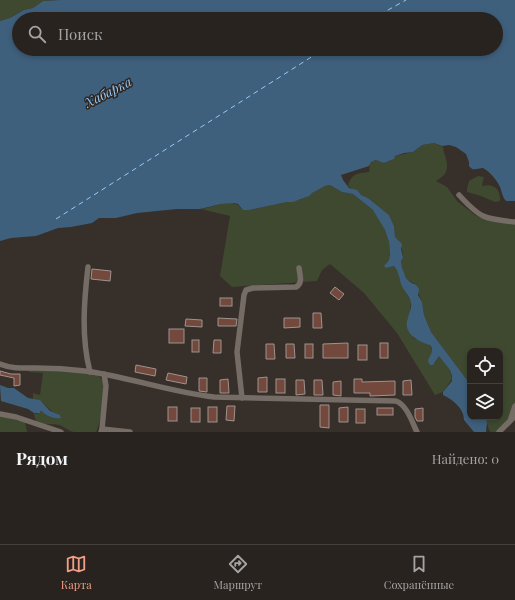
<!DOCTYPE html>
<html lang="ru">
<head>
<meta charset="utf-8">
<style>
  body { margin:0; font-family:"Playfair Display",serif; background:#312b28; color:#f1f3f6 }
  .controls { position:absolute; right:12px; bottom:12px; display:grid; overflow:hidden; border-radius:8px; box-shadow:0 2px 6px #0003 }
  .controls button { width:36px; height:36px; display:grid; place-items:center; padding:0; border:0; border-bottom:1px solid #45403d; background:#29231f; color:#f1f3f6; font:20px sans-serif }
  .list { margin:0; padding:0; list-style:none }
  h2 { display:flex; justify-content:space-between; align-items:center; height:52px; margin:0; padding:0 16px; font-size:17px }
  h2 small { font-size:13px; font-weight:400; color:#a5a4a4 }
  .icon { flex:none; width:22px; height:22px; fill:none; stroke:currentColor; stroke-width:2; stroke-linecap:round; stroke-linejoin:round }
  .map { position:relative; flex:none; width:515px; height:432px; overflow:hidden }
  .search { position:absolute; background:#29231f; box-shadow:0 2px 6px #0003; left:12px; right:12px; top:12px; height:44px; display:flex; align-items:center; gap:10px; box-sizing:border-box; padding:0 14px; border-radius:22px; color:#a5a4a4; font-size:15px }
  .sheet { height:112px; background:#29231f }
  nav { display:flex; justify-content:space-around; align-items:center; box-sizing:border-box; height:56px; border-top:1px solid #45403d; background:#29231f; font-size:11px; color:#a5a4a4 }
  nav a { display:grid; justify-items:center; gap:2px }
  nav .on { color:#f39f85 }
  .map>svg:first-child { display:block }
</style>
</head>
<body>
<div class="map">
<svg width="515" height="432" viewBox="0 0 515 432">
  <rect width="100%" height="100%" fill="#372f29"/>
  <g fill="#3f4930">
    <path d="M 0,0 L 61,0 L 43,1 L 33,8 L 24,10 L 10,18 L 0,21 Z"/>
    <path d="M 434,143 L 443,147 C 444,156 451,166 444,175 C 442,177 439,179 436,181 L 447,187 L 457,201 L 475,215 L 490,221 L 515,224 L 515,405 L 509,421 L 497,432 L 491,432 L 489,430 L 485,417 L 500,417 L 500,351 L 470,351 L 470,384 L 431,332 L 424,315 L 422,302 L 414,283 C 407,282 400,270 401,263 C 402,260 403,257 403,254 C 401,245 400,243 395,237 L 394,226 L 389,215 L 368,198 L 361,195 L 348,186 C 351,174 357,173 369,172 L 370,163 L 373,161 L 378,160 L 384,163 L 392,160 L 395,156 L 413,152 L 422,145 Z"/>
    <path d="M 478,176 L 484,177 L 482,185 L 483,186 C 494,183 501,190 500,201 L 495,202 L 481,196 L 467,192 L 467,189 L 469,181 Z"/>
    <path d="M 330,185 L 342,192 L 353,194 L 373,210 L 376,214 L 385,230 L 389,242 L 390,258 L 386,264 L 386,268 L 394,266 L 398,271 L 401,283 L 411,302 L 410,312 L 413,338 L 430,345 L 433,352 L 429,358 L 435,363 L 439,355 L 450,370 L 452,379 L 443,392 L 435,395 L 397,333 L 364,293 L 330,264 L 322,270 L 317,281 L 232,287 L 220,276 L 230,216 L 201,209 C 210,208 227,200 236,204 C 238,205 241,208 243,210 L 249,210 L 287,202 C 293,202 304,199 309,195 C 315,191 322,186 330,185 Z"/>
    <path d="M 28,370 L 56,370 L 96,374 C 99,376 101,378 103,381 C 105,388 101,425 96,432 C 89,432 81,432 74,432 C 68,431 64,426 59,425 C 52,423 34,428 34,413 L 37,414 L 40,411 L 43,411 L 46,415 L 61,418 L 60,415 C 48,413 45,399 33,399 L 33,393 L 40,395 L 43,373 L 29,372 Z"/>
    <path d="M 0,416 L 25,422 L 27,432 L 0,432 Z"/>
  </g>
  <g fill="#3f607d" fill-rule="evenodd">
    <path d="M 61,0 L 515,0 L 515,201 L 506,201 C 502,196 502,192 500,187 C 497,180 489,171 483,168 C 477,168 473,172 469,166 L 469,162 L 466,154 L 456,147 L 449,145 L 442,146 L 434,143 L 422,145 L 413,152 L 404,153 L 395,156 L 394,159 L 384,163 L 376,160 L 371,162 L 369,166 L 341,175 L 343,180 L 349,188 L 357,190 L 361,195 L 368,198 L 389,215 L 394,226 L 395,237 L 402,244 L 401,249 L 403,257 L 401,262 L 402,268 L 406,278 L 410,282 L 416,285 L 419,289 L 418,295 L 422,302 L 424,315 L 431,332 L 470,384 L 470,417 L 485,417 L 487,422 L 486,432 L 474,432 L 464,420 C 464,408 453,400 443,395 L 443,392 L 452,381 L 452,376 L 450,370 L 439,356 L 433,365 L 430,365 L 428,361 C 430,354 435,351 430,345 C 418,342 402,333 408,318 C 409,313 412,308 411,303 C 410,296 403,290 401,284 C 399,277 399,272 394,266 L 386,268 L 384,266 L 389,260 L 390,255 L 389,242 L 385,230 L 373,210 L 353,194 L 342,192 L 330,185 L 325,186 L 312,193 L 309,196 L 293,202 L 287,202 L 249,210 L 243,210 L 238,204 L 234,203 L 221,204 L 200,209 L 177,209 L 137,213 L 116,218 L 99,218 L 92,223 L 71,227 L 58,228 L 36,236 L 11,238 L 0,241 L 0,21 L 10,18 L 24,10 L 33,8 L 43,1 ZM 19,19 L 496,19 L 496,49 L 19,49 Z"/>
    <path d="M 0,385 L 8,388 L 14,388 L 28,398 L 40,400 L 50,411 L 60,415 L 61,418 C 55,419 45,416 42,411 L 40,411 L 40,413 L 34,413 L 28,409 L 1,401 Z"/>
  </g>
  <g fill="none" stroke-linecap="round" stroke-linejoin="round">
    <g stroke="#92cbfc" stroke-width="1" stroke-dasharray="5 4" stroke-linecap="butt">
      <path d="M 372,19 L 406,0"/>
      <path d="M 56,219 L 324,49"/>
    </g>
  </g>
  <g fill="#72493c" stroke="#9f9390">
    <path d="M 92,269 L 111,271 L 110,281 L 91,279 Z"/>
    <path d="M 335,287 L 344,294 L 339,300 L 330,293 Z"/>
    <rect x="220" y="298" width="12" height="8"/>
    <path d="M 313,313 L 321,313 L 322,328 L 313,328 Z"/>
    <path d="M 218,318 L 237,319 L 236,326 L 218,326 Z"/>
    <path d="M 284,318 L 300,318 L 300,327 L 284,328 Z"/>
    <path d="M 186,319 L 202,320 L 202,327 L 185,326 Z"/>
    <rect x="169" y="329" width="15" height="14"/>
    <rect x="192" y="340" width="7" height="12"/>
    <path d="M 214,340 L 221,340 L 221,353 L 213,353 Z"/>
    <path d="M 348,343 L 348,358 L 323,358 L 323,344 Z"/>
    <rect x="380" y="343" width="8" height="15"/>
    <path d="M 266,344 L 274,344 L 275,359 L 266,359 Z"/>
    <path d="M 286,344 L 294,344 L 295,358 L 286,358 Z"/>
    <rect x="305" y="344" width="8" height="14"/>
    <rect x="358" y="345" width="9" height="15"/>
    <path d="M 136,365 L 156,369 L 155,376 L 135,372 Z"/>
    <path d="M 0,371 L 11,374 L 20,374 L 20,385 L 14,386 L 14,378 L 0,375 Z"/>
    <path d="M 168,373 L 187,377 L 186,384 L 166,380 Z"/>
    <path d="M 267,377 L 267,392 L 258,392 L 258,378 Z"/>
    <path d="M 199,378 L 207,378 L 207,392 L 199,391 Z"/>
    <path d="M 228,379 L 229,393 L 220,393 L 220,380 Z"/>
    <rect x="276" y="379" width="9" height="14"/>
    <path d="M 354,379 L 362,379 L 362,382 L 395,381 L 395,395 L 370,396 L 370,393 L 354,393 Z"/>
    <path d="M 296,380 L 304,380 L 305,394 L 296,395 Z"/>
    <path d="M 314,380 L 322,380 L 323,395 L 314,395 Z"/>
    <path d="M 411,380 L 412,395 L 403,395 L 403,381 Z"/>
    <path d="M 341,381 L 341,396 L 333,395 L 333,382 Z"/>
    <path d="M 320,405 L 329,405 L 329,428 L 320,427 Z"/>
    <path d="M 227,406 L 235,406 L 234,421 L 226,420 Z"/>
    <rect x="168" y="407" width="9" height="14"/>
    <rect x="208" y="407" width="9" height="15"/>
    <path d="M 348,407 L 348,422 L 339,422 L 339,408 Z"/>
    <rect x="191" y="408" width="9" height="14"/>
    <rect x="377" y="408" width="16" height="7"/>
    <path d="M 423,408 L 423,421 L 417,421 L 415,417 L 415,409 Z"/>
    <rect x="356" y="409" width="9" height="14"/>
  </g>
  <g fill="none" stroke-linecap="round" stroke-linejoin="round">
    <g stroke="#756c65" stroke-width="5.5">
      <path d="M 459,195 C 480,218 484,219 515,222"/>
      <path d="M 88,267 C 84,301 81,337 90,372"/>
      <path d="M 0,364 C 12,369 24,368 36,368 C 52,368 69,369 85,371 C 129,377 170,392 214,397 L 396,401 C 407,405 412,422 417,432"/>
      <path d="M 242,398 L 237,352 L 244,295 L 246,290 L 253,288 L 296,287 C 303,283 300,276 299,268"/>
      <path d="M 0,414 L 16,417 L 61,432"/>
      <path d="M 511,418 L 515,406"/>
      <path d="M 102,429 L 106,386 L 104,374"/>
      <path d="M 101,432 L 102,429 L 130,432"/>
      <path d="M 499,432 L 515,416"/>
    </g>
  </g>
  <g text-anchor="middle" stroke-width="3" stroke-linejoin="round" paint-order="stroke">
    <g font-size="13" font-style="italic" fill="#92cbfc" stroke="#2d251f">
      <text transform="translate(108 92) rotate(-27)" y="5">Хабарка</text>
    </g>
  </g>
</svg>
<div class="controls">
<button><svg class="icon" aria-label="locate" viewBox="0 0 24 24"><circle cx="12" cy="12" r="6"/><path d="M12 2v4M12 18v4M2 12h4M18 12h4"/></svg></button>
<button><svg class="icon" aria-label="layers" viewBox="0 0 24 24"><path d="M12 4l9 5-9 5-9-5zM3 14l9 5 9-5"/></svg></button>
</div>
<div class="search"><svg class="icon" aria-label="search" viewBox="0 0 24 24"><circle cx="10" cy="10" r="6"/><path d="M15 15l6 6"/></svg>Поиск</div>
</div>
<section class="sheet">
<h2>Рядом<small>Найдено: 0</small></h2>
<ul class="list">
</ul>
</section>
<nav>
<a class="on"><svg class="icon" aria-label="map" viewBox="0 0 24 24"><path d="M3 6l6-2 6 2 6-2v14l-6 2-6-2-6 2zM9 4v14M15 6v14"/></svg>Карта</a>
<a><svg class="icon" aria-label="directions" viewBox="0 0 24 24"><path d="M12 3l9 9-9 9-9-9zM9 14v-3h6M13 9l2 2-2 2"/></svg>Маршрут</a>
<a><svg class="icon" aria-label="saved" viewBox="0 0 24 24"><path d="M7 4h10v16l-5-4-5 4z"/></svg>Сохранённые</a>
</nav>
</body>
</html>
